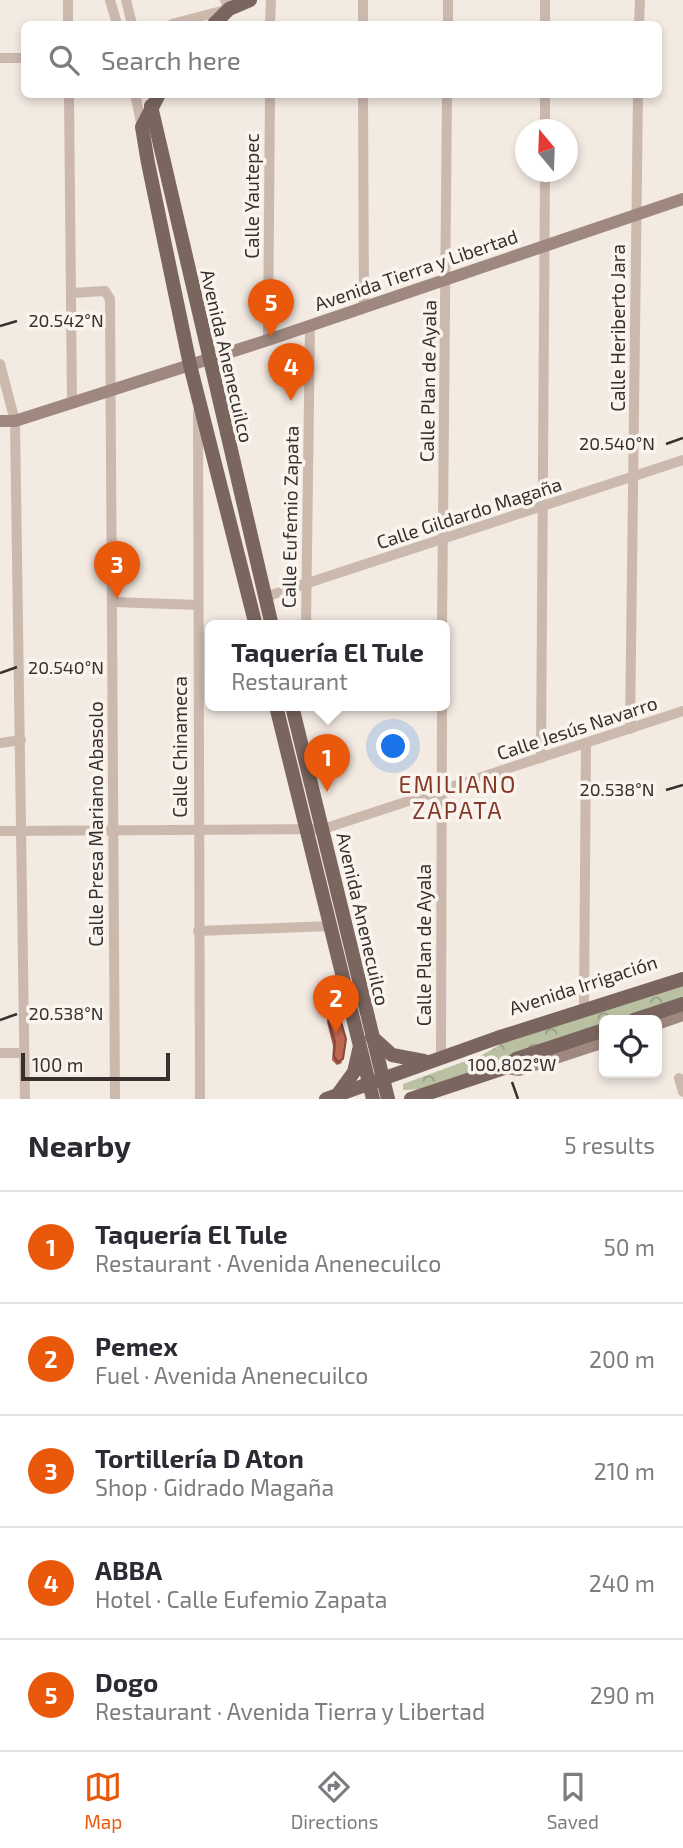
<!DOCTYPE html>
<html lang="en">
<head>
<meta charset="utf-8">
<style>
  body { margin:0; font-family:"Exo 2",sans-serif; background:#f2f2f3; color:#2b2b33 }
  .controls { position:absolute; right:21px; bottom:21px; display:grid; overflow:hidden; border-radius:10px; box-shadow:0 4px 10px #0003 }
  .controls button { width:63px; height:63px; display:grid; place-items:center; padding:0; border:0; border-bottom:2px solid #e1e1e2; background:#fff; color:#2b2b33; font:35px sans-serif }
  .compass { position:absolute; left:515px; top:119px; width:63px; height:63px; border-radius:50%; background:#fff; box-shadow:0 4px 10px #0003; rotate:341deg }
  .scale { position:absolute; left:21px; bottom:18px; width:149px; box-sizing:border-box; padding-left:7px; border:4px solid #392f2c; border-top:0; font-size:19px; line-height:24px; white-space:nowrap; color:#392f2c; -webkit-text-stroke:5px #faf4ee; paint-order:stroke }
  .you { position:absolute; left:394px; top:747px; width:24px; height:24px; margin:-18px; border:5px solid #fff; border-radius:50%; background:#1a73e8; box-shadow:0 0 0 10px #1a73e833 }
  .badge { display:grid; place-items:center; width:46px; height:46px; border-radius:50%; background:#ea580c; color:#fff; font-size:23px; font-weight:700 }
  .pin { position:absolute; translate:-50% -58px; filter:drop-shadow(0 2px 4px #0008) }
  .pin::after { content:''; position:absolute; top:37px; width:24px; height:21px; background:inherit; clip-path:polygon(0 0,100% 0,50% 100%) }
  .popup { position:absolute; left:205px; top:620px; width:245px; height:91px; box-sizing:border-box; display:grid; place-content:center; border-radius:10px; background:#fff; filter:drop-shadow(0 2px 5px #0005); font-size:23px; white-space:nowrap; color:#7c7c81 }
  .popup b { font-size:26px; color:#2b2b33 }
  .popup::after { content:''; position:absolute; left:50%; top:100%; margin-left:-14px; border:14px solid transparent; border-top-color:#fff }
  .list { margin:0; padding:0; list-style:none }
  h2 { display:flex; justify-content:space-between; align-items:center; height:91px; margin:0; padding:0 28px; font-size:30px }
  h2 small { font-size:23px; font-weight:400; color:#7c7c81 }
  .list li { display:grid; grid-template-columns:46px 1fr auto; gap:21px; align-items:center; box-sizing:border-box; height:112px; padding:0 28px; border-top:2px solid #e1e1e2 }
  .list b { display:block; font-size:26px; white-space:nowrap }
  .list p { margin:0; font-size:23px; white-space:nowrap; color:#7c7c81 }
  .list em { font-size:23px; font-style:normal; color:#7c7c81 }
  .icon { flex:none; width:38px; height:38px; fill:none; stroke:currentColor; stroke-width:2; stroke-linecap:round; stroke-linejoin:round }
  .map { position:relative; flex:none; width:683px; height:1099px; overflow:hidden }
  .search { position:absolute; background:#fff; box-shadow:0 4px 10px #0003; left:21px; right:21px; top:21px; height:77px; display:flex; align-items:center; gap:18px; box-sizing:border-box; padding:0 24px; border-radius:10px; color:#7c7c81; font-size:26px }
  .sheet { height:651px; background:#fff }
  nav { display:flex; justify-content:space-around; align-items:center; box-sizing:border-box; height:98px; border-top:2px solid #e1e1e2; background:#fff; font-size:19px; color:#7c7c81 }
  nav a { display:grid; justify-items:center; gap:4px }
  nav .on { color:#ea580c }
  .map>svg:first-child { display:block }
</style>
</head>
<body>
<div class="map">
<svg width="683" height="1099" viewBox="0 0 683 1099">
  <defs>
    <pattern id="park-crowns" width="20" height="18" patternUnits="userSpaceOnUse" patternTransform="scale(1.75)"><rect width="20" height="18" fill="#b9c1a2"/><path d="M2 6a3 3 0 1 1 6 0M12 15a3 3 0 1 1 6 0" fill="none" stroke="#979d84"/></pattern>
  </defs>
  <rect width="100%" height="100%" fill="#f3eae2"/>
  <path fill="url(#park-crowns)" d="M 683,980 L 683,1002 L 627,1020 L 604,1020 L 604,1028 L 423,1089 L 403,1090 L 403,1084 L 482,1055 L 510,1039 Z"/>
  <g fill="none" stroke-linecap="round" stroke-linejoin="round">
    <g stroke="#cbb9ae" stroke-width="10">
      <path d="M 68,0 L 68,24"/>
      <path d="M 110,0 L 117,24"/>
      <path d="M 126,0 L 132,24"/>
      <path d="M 363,0 L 363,24"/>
      <path d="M 172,24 L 229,9 L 225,0"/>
      <path d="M 270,24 L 271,0"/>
      <path d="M 448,24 L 448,0"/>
      <path d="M 545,24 L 545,0"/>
      <path d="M 639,24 L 640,0"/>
      <path d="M 0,58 L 24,58"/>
      <path d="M 69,94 L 72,402"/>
      <path d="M 135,94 L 142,127"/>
      <path d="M 363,94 L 364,308"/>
      <path d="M 545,130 L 545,94"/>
      <path d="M 71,293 L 105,291 L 110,299 L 115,1099"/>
      <path d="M 268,340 L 270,94"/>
      <path d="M 0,364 L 15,421 L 25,1099"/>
      <path d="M 198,412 L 200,1099"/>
      <path d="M 265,597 L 683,460"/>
      <path d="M 113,602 L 198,605"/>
      <path d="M 306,626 L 310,326"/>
      <path d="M 442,626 L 447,94"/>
      <path d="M 630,729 L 638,94"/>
      <path d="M 0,743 L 21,740"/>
      <path d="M 541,758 L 545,172"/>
      <path d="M 0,831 L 323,829 L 683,711"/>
      <path d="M 198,931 L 330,926"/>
      <path d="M 584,1004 L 586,743"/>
      <path d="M 0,1053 L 24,1053"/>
      <path d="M 441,1057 L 442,706"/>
      <path d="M 679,1078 L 683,1092"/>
    </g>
    <g stroke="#9e887f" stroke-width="12">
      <path d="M 0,421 L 15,421 L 268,340 L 683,199"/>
      <path d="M 657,1024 L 683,1015"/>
      <path d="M 504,1068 L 519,1070 L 604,1042"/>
    </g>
    <g stroke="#7a665e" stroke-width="14">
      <path d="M 214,24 L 229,9 L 250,0"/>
      <path d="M 159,94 L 142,127 L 148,163 L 190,365 L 256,626"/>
      <path d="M 151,106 L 272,626"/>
      <path d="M 276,706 L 373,1099"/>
      <path d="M 292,706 L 388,1099"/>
      <path d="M 634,1020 L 683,1004"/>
      <path d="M 372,1037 L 392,1055 L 424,1061"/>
      <path d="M 338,1094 L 354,1072 L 359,1050"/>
      <path d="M 326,1099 L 497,1038 L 683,979"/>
      <path d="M 411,1099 L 504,1068 L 516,1059 L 604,1030"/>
    </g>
  </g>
  <path fill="#a55947" d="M 328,1019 L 342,1063 L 337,1065 L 332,1060 L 333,1046 L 327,1022 Z"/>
  <path fill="#c06752" stroke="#864839" stroke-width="2" d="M 333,1013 L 339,1015 L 346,1039 L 343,1059 L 338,1062 L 334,1056 L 335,1042 L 328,1019 Z"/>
  <path fill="none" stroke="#392f2c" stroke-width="2.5" d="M 0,326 L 17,321M 666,444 L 683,438M 0,673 L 17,667M 666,790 L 683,785M 0,1020 L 17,1014M 512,1082 L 518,1099"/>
  <g text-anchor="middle" stroke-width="7" stroke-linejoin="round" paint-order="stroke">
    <g font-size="19" fill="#392f2c" stroke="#faf4ee">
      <text transform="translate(252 196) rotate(-90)" y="7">Calle Yautepec</text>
      <text transform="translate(416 270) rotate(-19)" y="7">Avenida Tierra y Libertad</text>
      <text transform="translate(618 328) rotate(-90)" y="7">Calle Heriberto Jara</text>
      <text transform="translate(227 356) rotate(77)" y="7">Avenida Anenecuilco</text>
      <text transform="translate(428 381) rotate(-89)" y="7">Calle Plan de Ayala</text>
      <text transform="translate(469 513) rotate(-18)" y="7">Calle Gildardo Magaña</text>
      <text transform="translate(290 517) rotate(-89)" y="7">Calle Eufemio Zapata</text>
      <text transform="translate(577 728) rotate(-18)" y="7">Calle Jesús Navarro</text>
      <text transform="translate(180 747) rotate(-90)" y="7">Calle Chinameca</text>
      <text transform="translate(96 824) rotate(-90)" y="7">Calle Presa Mariano Abasolo</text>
      <text transform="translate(363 919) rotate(77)" y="7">Avenida Anenecuilco</text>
      <text transform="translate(424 945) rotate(-90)" y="7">Calle Plan de Ayala</text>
      <text transform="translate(583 985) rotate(-18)" y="7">Avenida Irrigación</text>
    </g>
    <g font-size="23" letter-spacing="2" fill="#843929" stroke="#faf4ee">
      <text x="458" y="793">EMILIANO<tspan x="458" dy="26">ZAPATA</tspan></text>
    </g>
  </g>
  <g font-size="18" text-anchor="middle" fill="#392f2c" stroke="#faf4ee" stroke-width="7" stroke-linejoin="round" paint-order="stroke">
    <text x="66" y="327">20.542°N</text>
    <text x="617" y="450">20.540°N</text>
    <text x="66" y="674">20.540°N</text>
    <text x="617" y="796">20.538°N</text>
    <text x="66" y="1020">20.538°N</text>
    <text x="512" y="1071">100.802°W</text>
  </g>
</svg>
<div class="controls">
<button><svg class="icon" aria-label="locate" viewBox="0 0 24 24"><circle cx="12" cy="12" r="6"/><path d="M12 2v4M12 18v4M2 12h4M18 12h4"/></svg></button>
</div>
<svg class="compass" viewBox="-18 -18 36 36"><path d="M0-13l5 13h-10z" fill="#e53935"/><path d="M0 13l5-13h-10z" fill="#7c7c81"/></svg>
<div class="scale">100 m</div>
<div class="you"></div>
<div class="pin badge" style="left:327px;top:792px">1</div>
<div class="popup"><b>Taquería El Tule</b>Restaurant</div>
<div class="pin badge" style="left:336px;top:1033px">2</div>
<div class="pin badge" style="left:117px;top:599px">3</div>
<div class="pin badge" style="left:291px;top:401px">4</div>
<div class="pin badge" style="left:271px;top:337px">5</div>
<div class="search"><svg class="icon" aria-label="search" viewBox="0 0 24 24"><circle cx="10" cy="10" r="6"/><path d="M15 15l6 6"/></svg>Search here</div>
</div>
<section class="sheet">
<h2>Nearby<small>5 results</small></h2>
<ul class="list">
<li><span class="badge">1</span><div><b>Taquería El Tule</b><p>Restaurant · Avenida Anenecuilco</p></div><em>50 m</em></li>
<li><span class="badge">2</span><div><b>Pemex</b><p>Fuel · Avenida Anenecuilco</p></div><em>200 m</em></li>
<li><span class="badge">3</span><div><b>Tortillería D Aton</b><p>Shop · Gidrado Magaña</p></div><em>210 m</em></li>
<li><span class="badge">4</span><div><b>ABBA</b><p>Hotel · Calle Eufemio Zapata</p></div><em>240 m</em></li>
<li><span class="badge">5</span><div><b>Dogo</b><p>Restaurant · Avenida Tierra y Libertad</p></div><em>290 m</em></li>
</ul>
</section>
<nav>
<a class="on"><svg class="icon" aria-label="map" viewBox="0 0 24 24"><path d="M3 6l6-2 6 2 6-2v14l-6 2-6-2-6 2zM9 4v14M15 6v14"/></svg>Map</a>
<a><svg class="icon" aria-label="directions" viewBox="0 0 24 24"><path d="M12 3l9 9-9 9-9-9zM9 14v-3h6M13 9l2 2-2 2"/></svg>Directions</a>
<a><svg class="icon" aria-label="saved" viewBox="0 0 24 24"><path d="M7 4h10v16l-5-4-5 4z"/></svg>Saved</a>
</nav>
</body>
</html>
